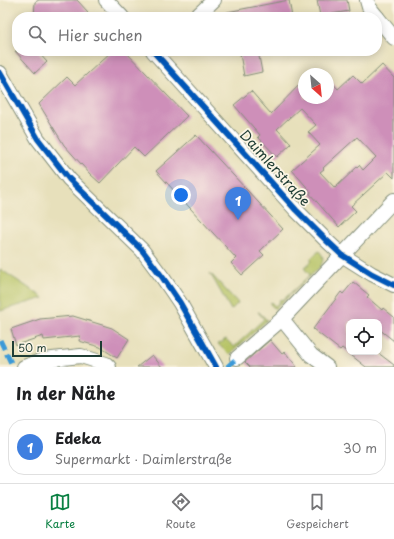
<!DOCTYPE html>
<html lang="de">
<head>
<meta charset="utf-8">
<style>
  body { margin:0; font-family:"Playpen Sans",sans-serif; background:#f6f6f6; color:#202124 }
  .controls { position:absolute; right:12px; bottom:12px; display:grid; overflow:hidden; border-radius:8px; box-shadow:0 2px 10px #0003 }
  .controls button { width:36px; height:36px; display:grid; place-items:center; padding:0; border:0; border-bottom:1px solid #e0e0e0; background:#fff; color:#202124; font:20px sans-serif }
  .compass { position:absolute; left:298px; top:68px; width:36px; height:36px; border-radius:50%; background:#fff; box-shadow:0 2px 10px #0003; rotate:153deg }
  .scale { position:absolute; left:12px; bottom:10px; width:90px; box-sizing:border-box; padding-left:4px; border:2px solid #1f3d34; border-top:0; font-size:11px; line-height:14px; white-space:nowrap; color:#1f3d34; -webkit-text-stroke:3px #fcf5e5; paint-order:stroke }
  .you { position:absolute; left:181px; top:195px; width:14px; height:14px; margin:-10px; border:3px solid #fff; border-radius:50%; background:#1a73e8; box-shadow:0 0 0 6px #1a73e833 }
  .badge { display:grid; place-items:center; width:26px; height:26px; border-radius:50%; background:#0b8043; color:#fff; font-size:13px; font-weight:700 }
  .pin { position:absolute; translate:-50% -33px; filter:drop-shadow(0 1px 2px #0008) }
  .pin::after { content:''; position:absolute; top:21px; width:14px; height:12px; background:inherit; clip-path:polygon(0 0,100% 0,50% 100%) }
  .list { margin:0; padding:0; list-style:none }
  h2 { display:flex; justify-content:space-between; align-items:center; height:52px; margin:0; padding:0 16px; font-size:17px }
  h2 small { font-size:13px; font-weight:400; color:#757577 }
  .list li { display:grid; grid-template-columns:26px 1fr auto; gap:12px; align-items:center; box-sizing:border-box; height:56px; margin:0 8px 8px; padding:0 8px; border:1px solid #e0e0e0; border-radius:16px }
  .list b { display:block; font-size:15px; white-space:nowrap }
  .list p { margin:0; font-size:13px; white-space:nowrap; color:#757577 }
  .list em { font-size:13px; font-style:normal; color:#757577 }
  .icon { flex:none; width:22px; height:22px; fill:none; stroke:currentColor; stroke-width:2; stroke-linecap:round; stroke-linejoin:round }
  .map { position:relative; flex:none; width:394px; height:367px; overflow:hidden }
  .search { position:absolute; background:#fff; box-shadow:0 2px 10px #0003; left:12px; right:12px; top:12px; height:44px; display:flex; align-items:center; gap:10px; box-sizing:border-box; padding:0 14px; border-radius:16px; color:#757577; font-size:15px }
  .sheet { height:116px; background:#fff }
  nav { display:flex; justify-content:space-around; align-items:center; box-sizing:border-box; height:56px; border-top:1px solid #e0e0e0; background:#fff; font-size:11px; color:#757577 }
  nav a { display:grid; justify-items:center; gap:2px }
  nav .on { color:#0b8043 }
  .map>svg:first-child { display:block }
</style>
</head>
<body>
<div class="map">
<svg width="394" height="367" viewBox="0 0 394 367">
  <rect width="100%" height="100%" fill="#fcf5e5"/>
  <filter id="ink" filterUnits="userSpaceOnUse"><feTurbulence type="fractalNoise" baseFrequency=".025" numOctaves="2"/><feDisplacementMap in="SourceGraphic" scale="8" xChannelSelector="R" yChannelSelector="G"/><feConvolveMatrix kernelMatrix="1 2 1 2 8 2 1 2 1" color-interpolation-filters="sRGB"/></filter>
  <filter id="wash" filterUnits="userSpaceOnUse"><feTurbulence type="fractalNoise" baseFrequency=".012" numOctaves="4" result="noise"/><feDisplacementMap in="SourceGraphic" scale="16" xChannelSelector="R" yChannelSelector="G"/><feGaussianBlur stdDeviation="0.9" result="paint"/><feColorMatrix in="noise" values="0 0 0 0 0 0 0 0 0 0 0 0 0 0 0 0 0 1.4 0 .05"/><feComposite in="paint" operator="in"/></filter>
  <g filter="url(#wash)">
    <rect width="100%" height="100%" fill="#e7e0bb"/>
    <g fill="#b6c365" stroke="#6a804c">
      <path d="M 319,251 C 324,256 324,261 320,267 L 275,309 L 270,304 L 271,302 L 275,306 L 280,302 L 279,300 L 282,299 L 283,300 L 310,275 L 304,268 L 312,261 L 310,259 Z"/>
      <path d="M 0,269 L 44,298 L 0,311 Z"/>
      <path d="M 210,273 L 238,303 L 231,310 Z"/>
      <path d="M 258,312 L 259,312 L 267,320 L 229,355 L 218,344 L 226,339 L 234,347 L 264,319 Z"/>
    </g>
    <g id="blocks">
      <g fill="#ce8fb9" fill-rule="evenodd">
        <path d="M 39,0 L 77,0 L 88,12 L 83,17 L 34,17 L 35,2 Z"/>
        <path d="M 289,0 L 292,17 L 228,17 L 227,12 Z"/>
        <path d="M 317,0 L 347,0 L 349,11 L 320,16 Z"/>
        <path d="M 15,51 L 37,51 L 47,62 L 35,73 Z"/>
        <path d="M 112,51 L 125,51 L 187,116 L 144,157 L 134,147 L 100,183 L 90,174 L 64,145 L 39,104 L 67,77 L 75,85 Z"/>
        <path d="M 258,51 L 262,72 L 244,76 L 240,54 Z"/>
        <path d="M 382,65 L 394,78 L 394,178 L 388,172 L 351,206 L 356,211 L 339,227 L 310,194 L 311,192 L 292,170 L 320,145 L 308,132 L 316,125 L 300,108 L 277,129 L 291,144 L 277,157 L 258,137 L 260,135 L 234,105 L 251,91 L 271,114 L 304,80 L 304,98 L 328,98 L 328,78 L 338,89 L 353,75 L 362,84 ZM 357,137 L 376,157 L 363,170 L 359,165 L 335,188 L 320,172 L 324,169 L 323,168 Z"/>
        <path d="M 196,135 L 283,229 L 260,251 L 264,255 L 242,275 L 231,263 L 236,258 L 156,171 Z"/>
        <path d="M 353,282 L 369,295 L 367,297 L 382,310 L 383,308 L 394,317 L 394,341 L 379,329 L 379,322 L 349,322 L 349,352 L 377,352 L 394,365 L 394,367 L 366,367 L 342,348 L 340,350 L 313,329 L 341,292 L 343,294 Z"/>
        <path d="M 73,316 L 112,328 L 129,339 L 117,358 L 100,347 L 79,341 L 80,336 L 44,340 L 43,336 L 16,345 L 11,329 L 40,319 Z"/>
        <path d="M 270,340 L 282,354 L 285,352 L 297,367 L 250,367 L 245,362 Z"/>
        <path d="M 152,355 L 162,367 L 137,367 Z"/>
      </g>
    </g>
  </g>
  <g filter="url(#ink)">
    <use href="#blocks" fill-opacity="0" stroke="#838e78" stroke-width="1"/>
    <g fill="none" stroke-linecap="round" stroke-linejoin="round">
      <g stroke="#838e78" stroke-width="16">
        <g id="minor">
          <path d="M 106,0 L 122,17"/>
          <path d="M 367,0 L 369,7 L 377,17"/>
          <path d="M 196,17 L 214,0"/>
          <path d="M 377,17 L 394,38"/>
          <path d="M 153,51 L 296,210 L 326,240 L 342,255 L 372,274 L 394,285"/>
          <path d="M 0,73 L 38,139 L 69,179 L 142,250 L 163,278 L 180,303 L 216,367"/>
          <path d="M 282,319 L 311,355 L 327,367"/>
          <path d="M 237,358 L 282,319 L 394,200"/>
          <path d="M 24,367 L 43,360 L 81,356 L 106,364 L 109,367"/>
        </g>
      </g>
      <use href="#minor" stroke="#fff" stroke-width="14"/>
      <g stroke="#3a99d8" stroke-width="5" stroke-dasharray="10 5" stroke-linecap="butt">
        <path d="M 0,340 L 13,367"/>
        <path d="M 227,367 L 237,358"/>
      </g>
      <g stroke="#fcf5e5" stroke-width="8">
        <g id="cycleway">
          <path d="M 153,51 L 296,210 L 326,240 L 342,255 L 372,274 L 394,285"/>
          <path d="M 0,73 L 38,139 L 69,179 L 142,250 L 163,278 L 180,303 L 216,367"/>
        </g>
      </g>
      <use href="#cycleway" stroke="#0057b8" stroke-width="6"/>
    </g>
  </g>
  <g text-anchor="middle" stroke-width="3.5" stroke-linejoin="round" paint-order="stroke">
    <g font-size="14" fill="#1f3d34" stroke="#fcf5e5">
      <text transform="translate(275 168) rotate(48)" y="5">Daimlerstraße</text>
    </g>
  </g>
</svg>
<div class="controls">
<button><svg class="icon" aria-label="locate" viewBox="0 0 24 24"><circle cx="12" cy="12" r="6"/><path d="M12 2v4M12 18v4M2 12h4M18 12h4"/></svg></button>
</div>
<svg class="compass" viewBox="-18 -18 36 36"><path d="M0-13l5 13h-10z" fill="#e53935"/><path d="M0 13l5-13h-10z" fill="#757577"/></svg>
<div class="scale">50 m</div>
<div class="you"></div>
<div class="pin badge" style="left:238px;top:220px;background:#3f7fe0">1</div>
<div class="search"><svg class="icon" aria-label="search" viewBox="0 0 24 24"><circle cx="10" cy="10" r="6"/><path d="M15 15l6 6"/></svg>Hier suchen</div>
</div>
<section class="sheet">
<h2>In der Nähe<small></small></h2>
<ul class="list">
<li><span class="badge" style="background:#3f7fe0">1</span><div><b>Edeka</b><p>Supermarkt · Daimlerstraße</p></div><em>30 m</em></li>
</ul>
</section>
<nav>
<a class="on"><svg class="icon" aria-label="map" viewBox="0 0 24 24"><path d="M3 6l6-2 6 2 6-2v14l-6 2-6-2-6 2zM9 4v14M15 6v14"/></svg>Karte</a>
<a><svg class="icon" aria-label="directions" viewBox="0 0 24 24"><path d="M12 3l9 9-9 9-9-9zM9 14v-3h6M13 9l2 2-2 2"/></svg>Route</a>
<a><svg class="icon" aria-label="saved" viewBox="0 0 24 24"><path d="M7 4h10v16l-5-4-5 4z"/></svg>Gespeichert</a>
</nav>
</body>
</html>
